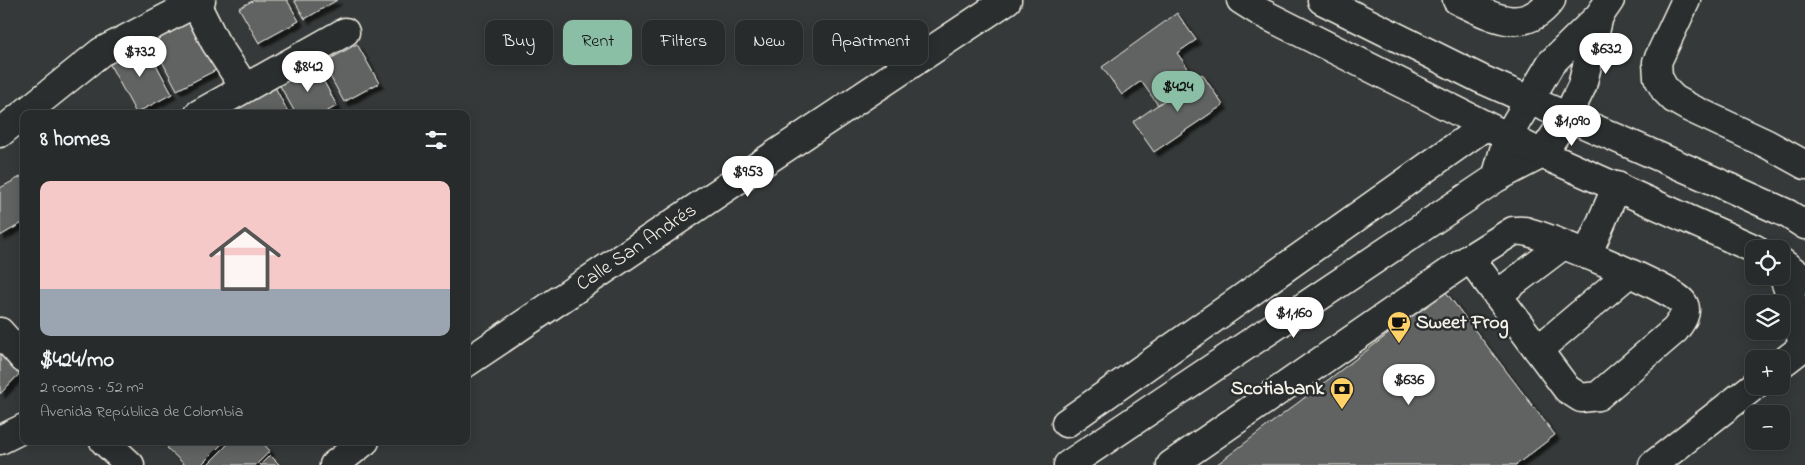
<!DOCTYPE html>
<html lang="en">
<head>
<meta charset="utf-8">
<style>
	:root { --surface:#282b2b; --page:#303333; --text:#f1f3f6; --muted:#a5a7a9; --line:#444747; --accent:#8abfa5 }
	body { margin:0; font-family:"Indie Flower",sans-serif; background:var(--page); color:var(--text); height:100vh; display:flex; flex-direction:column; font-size:19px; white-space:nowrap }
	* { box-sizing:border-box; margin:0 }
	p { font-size:16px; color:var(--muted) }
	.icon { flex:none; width:28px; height:28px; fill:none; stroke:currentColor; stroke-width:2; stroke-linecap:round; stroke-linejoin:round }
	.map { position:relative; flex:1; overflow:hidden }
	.sheet { position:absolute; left:20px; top:110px; width:450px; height:335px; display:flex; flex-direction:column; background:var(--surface); border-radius:10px; box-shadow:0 2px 12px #0003,0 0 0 1px var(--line) }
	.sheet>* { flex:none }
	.guide { position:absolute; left:485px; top:20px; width:475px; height:45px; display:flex; gap:10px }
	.controls { position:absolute; left:1745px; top:240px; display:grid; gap:10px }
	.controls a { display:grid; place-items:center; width:45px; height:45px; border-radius:10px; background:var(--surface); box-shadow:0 2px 12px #0003,0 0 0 1px var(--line); font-size:25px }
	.price { position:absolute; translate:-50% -42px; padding:0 11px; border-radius:18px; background:#fff; color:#222; font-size:16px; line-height:32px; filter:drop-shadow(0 1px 2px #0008) }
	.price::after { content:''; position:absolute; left:50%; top:30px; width:15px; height:11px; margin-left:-8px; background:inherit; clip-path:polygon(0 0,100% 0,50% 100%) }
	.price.selected { background:var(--accent); color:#111 }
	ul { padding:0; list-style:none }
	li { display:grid; align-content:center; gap:10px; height:265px; padding:0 20px }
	li span { display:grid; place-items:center; height:155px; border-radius:10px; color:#555 }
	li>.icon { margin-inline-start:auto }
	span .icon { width:90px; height:90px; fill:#fffc; stroke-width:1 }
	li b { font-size:21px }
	h2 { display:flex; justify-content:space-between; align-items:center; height:60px; padding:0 20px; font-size:21px }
	.chip { padding:0 18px; border-radius:10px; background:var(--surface); box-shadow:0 2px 12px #0003,0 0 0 1px var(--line); font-size:18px; line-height:45px }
	.chip.selected { background:var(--accent); color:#111 }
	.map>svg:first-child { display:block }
	.building { fill:#616362; stroke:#f4f1e8; filter:url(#shadow) }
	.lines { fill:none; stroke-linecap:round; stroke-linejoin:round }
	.minor-casing { stroke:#f4f1e8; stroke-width:31 }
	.major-casing { stroke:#f4f1e8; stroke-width:31 }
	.minor { stroke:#2a2d2e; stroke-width:28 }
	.major { stroke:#2a2d2e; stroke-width:28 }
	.labels { text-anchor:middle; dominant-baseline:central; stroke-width:5; stroke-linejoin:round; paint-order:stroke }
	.street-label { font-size:20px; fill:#f4f1e8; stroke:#2a2d2e }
	.poi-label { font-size:20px; font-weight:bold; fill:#f4f1e8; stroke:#2a2d2e; text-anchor:start }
</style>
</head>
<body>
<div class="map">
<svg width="1805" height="465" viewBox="0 0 1805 465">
	<defs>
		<filter id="shadow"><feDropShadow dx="4.5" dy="4.5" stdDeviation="1" flood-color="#0009"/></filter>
	</defs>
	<rect width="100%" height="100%" fill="#363939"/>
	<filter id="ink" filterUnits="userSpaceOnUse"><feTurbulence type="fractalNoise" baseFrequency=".02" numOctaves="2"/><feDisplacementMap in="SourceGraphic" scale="10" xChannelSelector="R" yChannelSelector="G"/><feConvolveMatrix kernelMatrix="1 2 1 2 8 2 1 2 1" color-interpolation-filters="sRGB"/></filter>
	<g filter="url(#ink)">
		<!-- building -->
		<path class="building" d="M254,0h33l12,21 -40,22 -20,-35z
			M294,0h43l-32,19z
			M1177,13l19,27 -19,13 18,25 -37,27 -17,-24 -19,14 -20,-28z
			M193,21l25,48 -41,21 -25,-48z
			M145,44l27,50 -36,19 -27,-50z
			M357,44l22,39 -35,19 -21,-39z
			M315,65l22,41 -15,8h-26l-17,-30z
			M1202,74l21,31 -69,47 -21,-30z
			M273,83l16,31h-48l-5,-11z
			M22,176l2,4v42l-24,14v-48z
			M1445,291l110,144 -39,30h-300z
			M0,344l24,25 -24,25z
			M174,441h51l-24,24h-16l-18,-17z
			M231,441h30l9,10 -14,14h-49z
			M270,455l10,10h-20z"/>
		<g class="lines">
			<!-- minor casing -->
			<g class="minor-casing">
				<path id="minor" d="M1457,0c34,16 66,37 94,0
					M1686,0l-29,62 1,15 7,13 9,9 16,9 77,36 38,21
					M195,2l20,40 30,46
					M199,114l146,-82
					M0,133l101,-81 100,-52
					M1496,178l12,-42 43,-73 48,-47
					M1587,255l30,-69
					M1781,270l14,38 8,39
					M1497,295l66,-50
					M0,332l24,27
					M1538,350l91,-77
					M466,363l286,-193 255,-170
					M1781,364l22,-17
					M1066,423l419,-297
					M0,440l24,-12
					M104,441l26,24
					M334,465l31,-24
					M1068,465l428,-287 46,-24 25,-37 15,-31 17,-70 11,-16
					M1171,465l299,-207 43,-27c5,0 10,-1 15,1 20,5 149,58 155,71 6,10 -3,20 -8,27l-77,66 -17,2 -14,-9 -97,-131
					M1653,465l101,-79"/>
			</g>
			<!-- major casing -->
			<g class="major-casing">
				<path id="major" d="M1241,0l19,12 282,142 213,95
					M1322,0l159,79 236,103 71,32 17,11
					M1781,262l24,18"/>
			</g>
			<!-- minor -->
			<use href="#minor" class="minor"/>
			<!-- major -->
			<use href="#major" class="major"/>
		</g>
	</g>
	<!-- icons -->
	<defs>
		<g id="cafe-pin" transform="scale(1.25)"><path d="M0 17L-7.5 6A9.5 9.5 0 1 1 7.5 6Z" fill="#ffd166" stroke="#2a2d2e"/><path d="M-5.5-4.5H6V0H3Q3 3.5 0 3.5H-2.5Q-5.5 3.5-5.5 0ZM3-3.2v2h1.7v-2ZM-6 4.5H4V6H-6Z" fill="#111"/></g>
		<g id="bank-pin" transform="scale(1.25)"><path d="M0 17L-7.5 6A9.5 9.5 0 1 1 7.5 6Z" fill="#ffd166" stroke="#2a2d2e"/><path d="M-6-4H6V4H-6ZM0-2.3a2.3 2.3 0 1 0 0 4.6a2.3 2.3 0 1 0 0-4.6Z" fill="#111"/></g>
	</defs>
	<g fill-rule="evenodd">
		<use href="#cafe-pin" x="1399" y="323"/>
		<use href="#bank-pin" x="1342" y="389"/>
	</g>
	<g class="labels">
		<!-- street labels -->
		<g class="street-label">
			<text transform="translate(637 248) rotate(-34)">Calle San Andrés</text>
		</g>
		<!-- poi labels -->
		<g class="poi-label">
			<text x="1416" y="323">Sweet Frog</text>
			<text x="1324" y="389" text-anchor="end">Scotiabank</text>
		</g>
	</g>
</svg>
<div class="controls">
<a><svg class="icon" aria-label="locate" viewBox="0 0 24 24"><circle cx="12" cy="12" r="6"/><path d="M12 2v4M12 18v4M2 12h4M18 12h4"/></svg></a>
<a><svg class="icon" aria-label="layers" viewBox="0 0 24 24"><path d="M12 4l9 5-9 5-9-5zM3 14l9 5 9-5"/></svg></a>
<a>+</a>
<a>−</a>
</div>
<b class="price" style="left:1606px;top:75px">$632</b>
<b class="price" style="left:140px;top:78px">$732</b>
<b class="price" style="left:308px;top:93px">$842</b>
<b class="price selected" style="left:1178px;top:113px">$424</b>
<b class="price" style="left:1572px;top:147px">$1,090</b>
<b class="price" style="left:748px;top:198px">$953</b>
<b class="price" style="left:1294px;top:339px">$1,160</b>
<b class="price" style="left:1409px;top:406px">$636</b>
<div class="guide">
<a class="chip">Buy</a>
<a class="chip selected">Rent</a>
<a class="chip">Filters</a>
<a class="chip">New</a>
<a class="chip">Apartment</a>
</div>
<section class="sheet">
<h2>8 homes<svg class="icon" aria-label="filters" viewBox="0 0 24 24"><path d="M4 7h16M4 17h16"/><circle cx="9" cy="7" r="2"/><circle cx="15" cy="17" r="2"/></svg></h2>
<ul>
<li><span style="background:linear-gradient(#f6c9c9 70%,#9aa5b1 0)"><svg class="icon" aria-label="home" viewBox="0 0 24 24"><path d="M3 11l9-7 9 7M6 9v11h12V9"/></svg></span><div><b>$424/mo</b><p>2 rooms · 52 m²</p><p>Avenida República de Colombia</p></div></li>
</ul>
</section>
</div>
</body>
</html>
